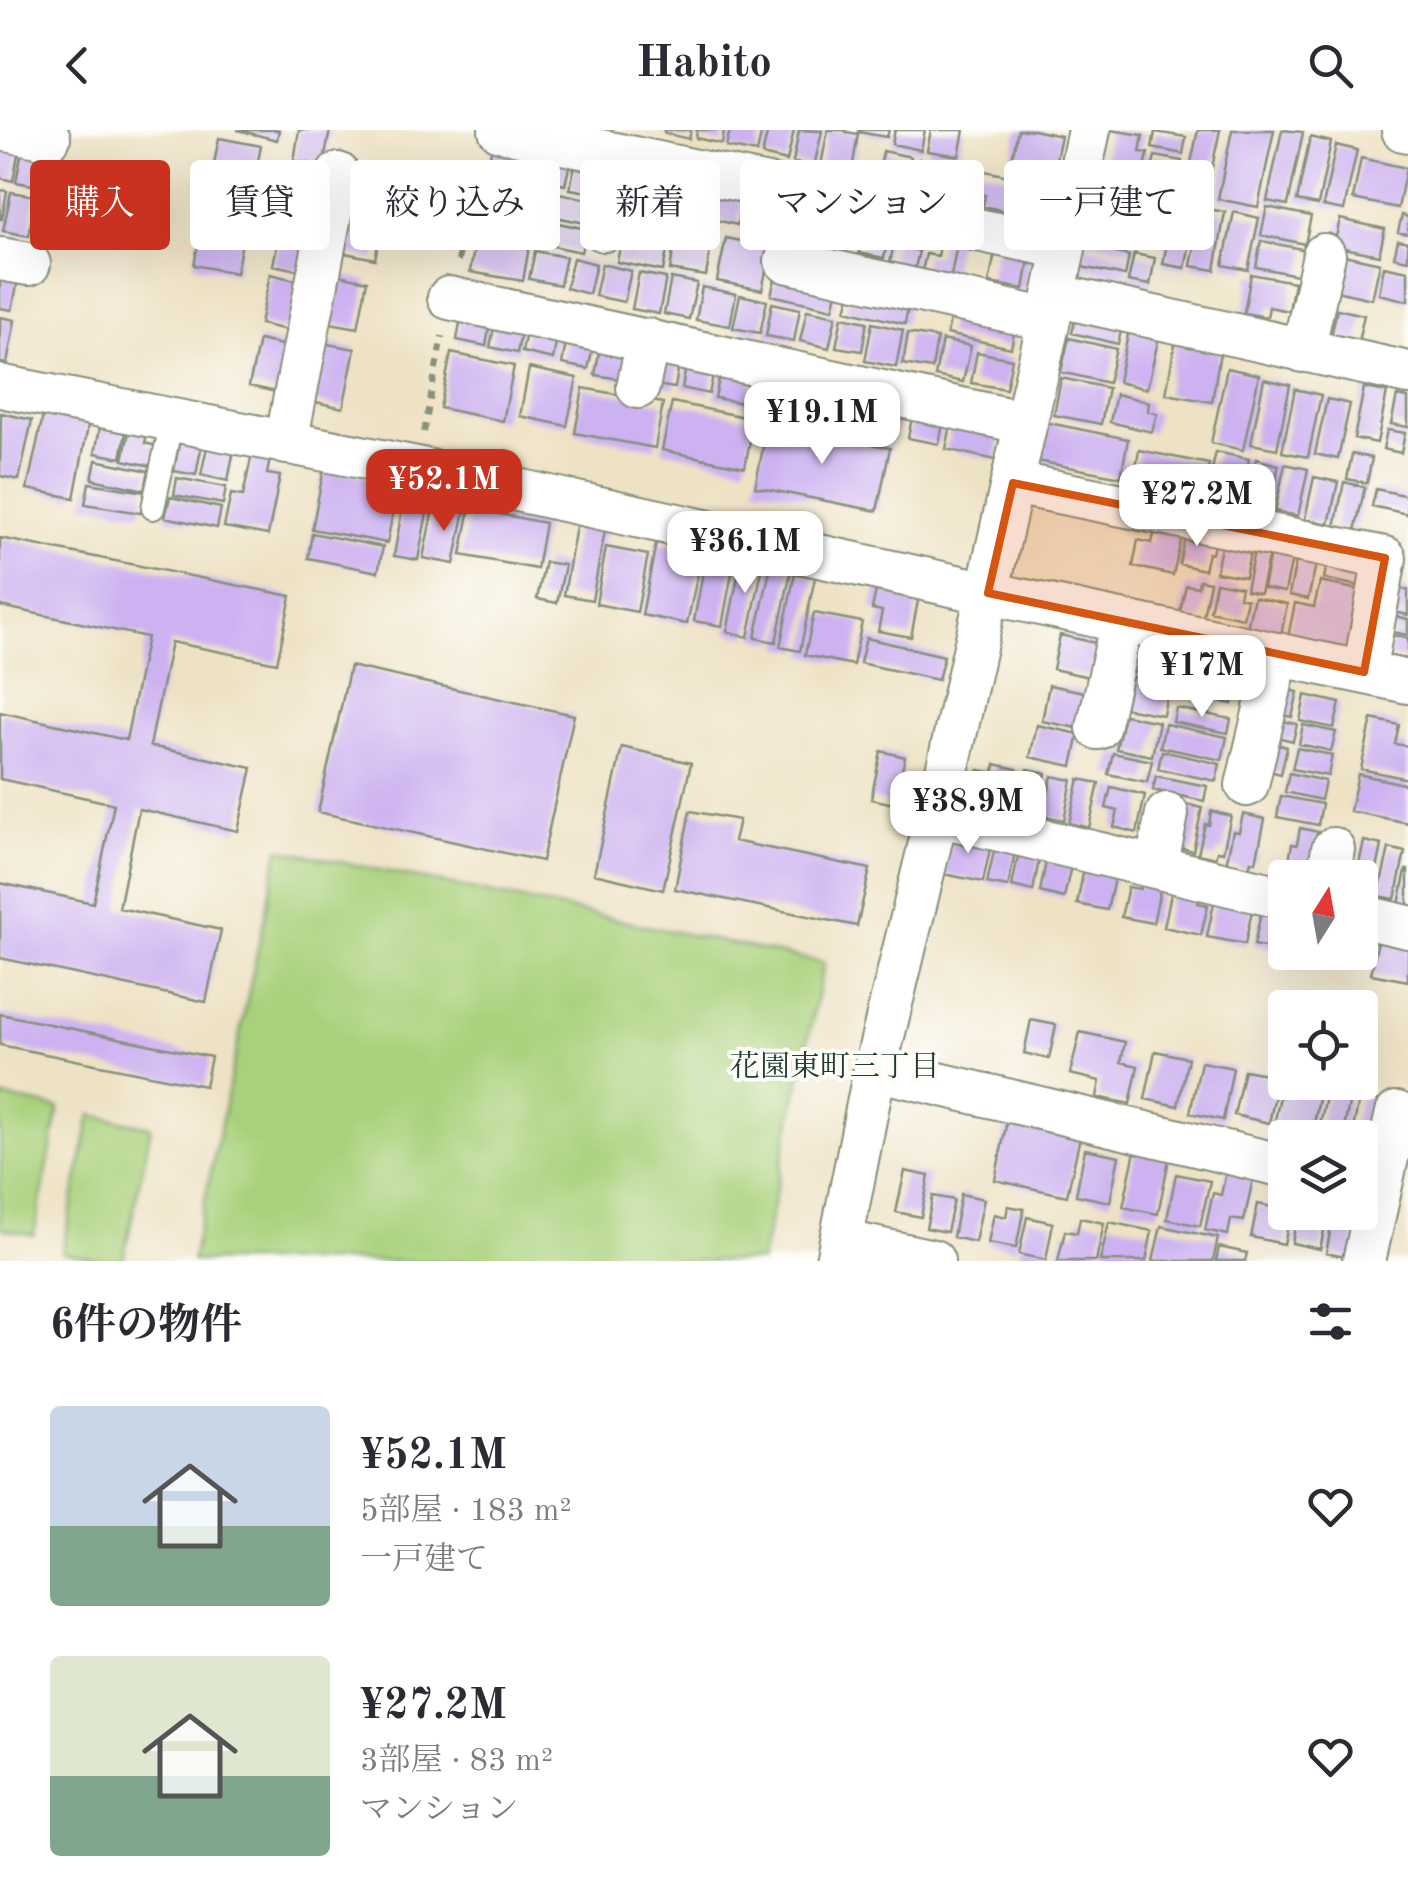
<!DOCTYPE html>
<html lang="ja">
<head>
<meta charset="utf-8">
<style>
	:root { --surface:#fff; --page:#f7f7f7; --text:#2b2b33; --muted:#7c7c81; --accent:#c8321e }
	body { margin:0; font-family:"Old Standard TT","Noto Serif JP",serif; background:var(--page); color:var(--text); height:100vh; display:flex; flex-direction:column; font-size:38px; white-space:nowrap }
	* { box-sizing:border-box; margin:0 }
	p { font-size:32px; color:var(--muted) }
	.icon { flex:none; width:55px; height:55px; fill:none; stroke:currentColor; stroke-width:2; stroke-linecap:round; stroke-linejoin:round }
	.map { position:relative; height:1131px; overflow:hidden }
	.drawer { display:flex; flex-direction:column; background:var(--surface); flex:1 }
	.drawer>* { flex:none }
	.top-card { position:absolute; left:30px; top:30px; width:1350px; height:90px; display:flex; gap:20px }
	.needle { width:65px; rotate:11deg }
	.tools { position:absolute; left:1268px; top:730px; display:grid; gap:20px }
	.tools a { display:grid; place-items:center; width:110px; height:110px; border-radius:10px; background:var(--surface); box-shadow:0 10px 40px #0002; font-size:50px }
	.price { position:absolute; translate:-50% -85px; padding:0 22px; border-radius:20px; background:#fff; color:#222; font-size:32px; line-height:65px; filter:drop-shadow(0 2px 5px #0008) }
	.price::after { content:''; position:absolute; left:50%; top:60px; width:30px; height:22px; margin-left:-15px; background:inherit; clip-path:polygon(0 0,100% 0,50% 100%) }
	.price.on { background:var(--accent); color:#fff }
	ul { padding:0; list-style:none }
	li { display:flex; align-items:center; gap:30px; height:250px; padding:0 50px }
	li span { display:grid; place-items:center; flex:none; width:280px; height:200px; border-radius:10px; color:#555 }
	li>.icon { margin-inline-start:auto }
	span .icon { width:120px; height:120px; fill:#fffc; stroke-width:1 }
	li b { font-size:42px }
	h2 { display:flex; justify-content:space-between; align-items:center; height:120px; padding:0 50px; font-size:42px }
	.pill { padding:0 35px; border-radius:10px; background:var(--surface); box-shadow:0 10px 40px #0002; font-size:35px; line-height:90px }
	.pill.on { background:var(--accent); color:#fff }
	header { display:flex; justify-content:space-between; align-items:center; height:130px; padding:0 50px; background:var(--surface); font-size:45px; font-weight:700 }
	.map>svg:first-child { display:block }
	.green { fill:#a9d17c; stroke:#648758; stroke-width:2.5 }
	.building { fill:#cdb2f1 }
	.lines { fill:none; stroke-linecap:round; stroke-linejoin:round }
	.lane-casing { stroke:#86907c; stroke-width:26 }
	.street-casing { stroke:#86907c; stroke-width:46 }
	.path { stroke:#86907c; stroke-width:6; stroke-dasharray:8 8; stroke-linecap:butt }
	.lane { stroke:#fff; stroke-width:22 }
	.street { stroke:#fff; stroke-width:42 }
	.marked { fill:#d45610; fill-opacity:0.2; stroke:#d45610; stroke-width:8; stroke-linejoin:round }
	.labels { text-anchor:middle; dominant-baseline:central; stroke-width:8; stroke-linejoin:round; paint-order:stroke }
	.neighbourhood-label { font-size:30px; fill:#1f3d34; stroke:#fdfcf7 }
</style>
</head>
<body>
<header><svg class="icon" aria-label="back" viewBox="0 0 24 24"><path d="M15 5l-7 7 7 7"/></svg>Habito<svg class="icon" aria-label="search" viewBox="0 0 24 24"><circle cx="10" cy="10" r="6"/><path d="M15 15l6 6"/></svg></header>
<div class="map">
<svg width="1408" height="1131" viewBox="0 0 1408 1131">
	<rect width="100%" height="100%" fill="#fdfcf7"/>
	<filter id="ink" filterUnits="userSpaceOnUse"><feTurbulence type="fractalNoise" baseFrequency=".01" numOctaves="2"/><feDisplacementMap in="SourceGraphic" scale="20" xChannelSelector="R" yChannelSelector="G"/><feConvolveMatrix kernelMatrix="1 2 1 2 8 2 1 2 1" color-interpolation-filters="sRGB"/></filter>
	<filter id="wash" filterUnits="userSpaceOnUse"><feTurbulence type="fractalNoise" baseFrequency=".0048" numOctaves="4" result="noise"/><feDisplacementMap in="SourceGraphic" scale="40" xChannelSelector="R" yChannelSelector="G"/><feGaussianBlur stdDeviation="2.25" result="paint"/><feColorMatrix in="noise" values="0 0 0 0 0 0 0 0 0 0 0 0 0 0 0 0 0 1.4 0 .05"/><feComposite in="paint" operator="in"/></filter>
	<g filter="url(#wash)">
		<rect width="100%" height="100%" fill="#eee2c4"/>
		<!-- green -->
		<path class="green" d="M279,719l545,114 -63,298h-569z
			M2,967l57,11 -25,127 -34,-7v-121z
			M91,985l60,12 -28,134h-18l-43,-9z"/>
		<g id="blocks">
			<!-- building -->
			<path class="building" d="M237,0h42l-2,10z
				M299,0h31l-7,36 -29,-5z
				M664,0h27l-2,9 -25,-6z
				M697,0h27l-2,14 -26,-6z
				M730,0h32l-5,23 -31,-6z
				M768,0h26l-7,31 -25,-6z
				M799,0l23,1 -8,36 -21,-5z
				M828,0h18v2l12,2 -7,42 -31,-6z
				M859,0h30l-2,7 -29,-5z
				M895,0h30l-4,20 -29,-6z
				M931,0h33l-5,26 -32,-5z
				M1018,0h15l28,6 -9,41 -42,-9z
				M1110,0l33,5 -3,17 8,1 -6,31 -41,-8z
				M1198,0h22l-15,70 -21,-4z
				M1232,0h42l-16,77 -40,-8z
				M1282,0l21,2 -15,73 -21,-4z
				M1155,2l31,5 -3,17 -31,-6z
				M0,5l21,3 -8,43 -13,-3z
				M494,6l20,4 -6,35 -21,-4z
				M1310,7l21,5 -13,63 -21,-4z
				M219,8l42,8 -25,127 -42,-8z
				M24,9l22,4 -8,43 -22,-4z
				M519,12l23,4 -6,31 -23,-4z
				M1336,15l21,5 -13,60 -21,-4z
				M546,18l26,6 -7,31 -25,-5z
				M883,21l28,6 -5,31 -29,-6z
				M577,24l29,6 -7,34 -29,-5z
				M1155,26l27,5 -5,25 -28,-5z
				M1361,28l45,10 -8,40 -45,-9z
				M919,29l25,5 -6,33 -25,-4z
				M280,33l13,2 -9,47 -12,-2z
				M958,35l90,20 -8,34 -57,-13 2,-11 -32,-7z
				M628,36l30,6 -7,33 -30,-6z
				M663,44l22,6 -8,30 -22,-5z
				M494,48l42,9 -5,25 -42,-10z
				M688,51l27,5 -5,32 -27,-5z
				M1100,51l37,8 -5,22 11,3 -8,37 -48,-10z
				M719,57l25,5 -7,33 -25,-6z
				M1146,59l24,4 -3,21 -25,-4z
				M0,60l7,1 -5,28h-2z
				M546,60l44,10 -5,23 -44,-9z
				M11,62l24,4 -6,40 -26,-5z
				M747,63l27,6 -7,33 -27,-5z
				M351,65l35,8 -11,56 -35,-7z
				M778,70l26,5 -6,33 -25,-5z
				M1175,70l23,5 -13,63 -22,-4z
				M810,76l27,5 -7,36 -27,-6z
				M625,77l47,9 -5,24 -47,-10z
				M1267,77l44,9 -6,28 -44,-9z
				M488,78l41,8 -5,25 -41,-9z
				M1202,78l23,4 -10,58 -24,-4z
				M1234,82l25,6 -11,52 -25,-5z
				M1402,85l6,2v17l-10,-2z
				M283,86l28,6 -9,49 -29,-6z
				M866,87l25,5 -7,36 -25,-5z
				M539,89l48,10 -6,23 -47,-10z
				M1340,89l45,10 -6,26 -45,-9z
				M898,94l17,3 -4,22 8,2 -4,17 -25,-5z
				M677,97l36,7 -7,42 -36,-6z
				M942,106l16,3 -7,37 -29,-5 4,-17 12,2z
				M622,107l46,9 -5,25 -46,-9z
				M476,108l53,9 -6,34 -53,-9z
				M726,108l45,9 -9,43 -45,-9z
				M1398,110l10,2v18l-14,-3z
				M1261,111l46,9 -5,26 -46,-9z
				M1086,116l43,10 -4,20 -43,-9z
				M996,118l34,6 -6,35 -35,-6z
				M535,121l31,6 -6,28 -31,-6z
				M1335,123l45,10 -8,36 -45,-10z
				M1134,124l21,4 -5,27 -22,-4z
				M573,128l23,6 -7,30 -23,-6z
				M602,134l29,7 -7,31 -29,-6z
				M1384,136l24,5v30l-29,-7z
				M0,137l20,4 -8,39 -12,-2z
				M777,141l62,14 -6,24 -62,-14z
				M639,143l27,5 -7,36 -27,-5z
				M270,144l29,7 -12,49 -27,-6z
				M1251,144l43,8 -5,29 -20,-4 -2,10 -23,-4z
				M339,145l28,6 -9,47 -28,-5z
				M671,148l26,5 -8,36 -25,-5z
				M702,157l34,7 -6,32 -34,-6z
				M852,159l57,13 -4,22 -59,-14z
				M740,165l27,6 -7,32 -27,-5z
				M772,173l28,6 -6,32 -28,-5z
				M1078,178l46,11 -6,25 -46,-11z
				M1337,179l27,6 -6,27 -27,-5z
				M807,180l29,6 -7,32 -29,-7z
				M952,180l64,14 -5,24 -64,-14z
				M462,181l29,6 -5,29 -29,-6z
				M0,187l15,3 -8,44 -7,-2z
				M842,187l25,5 -5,29 -26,-4z
				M496,188l27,5 -6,30 -27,-6z
				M528,192l31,6 -6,31 -31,-7z
				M872,193l31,7 -7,37 -31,-6z
				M1130,195l30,7 -13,57 -29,-7z
				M908,203l29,5 -5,31 -29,-5z
				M567,208l27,5 -6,26 -26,-5z
				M1069,208l47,11 -8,34 -47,-11z
				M259,210l32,7 -10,46 -32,-7z
				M942,210l29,6 -8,36 -28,-6z
				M601,212l31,6 -6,32 -31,-5z
				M322,213l33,6 -12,59 -32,-7z
				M1175,214l45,8 -8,50 -46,-8z
				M655,222l25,5 -5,31 -26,-4z
				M977,222l35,7 -6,30 -35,-6z
				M451,223l63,13 -11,55 -63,-13z
				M688,226l28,6 -7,32 -27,-6z
				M529,238l48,10 -10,48 -47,-10z
				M1227,238l32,7 -16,75 -32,-7z
				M721,239l33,6 -6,29 -33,-6z
				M1061,248l47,10 -7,36 -47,-9z
				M1264,249l26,6 -13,64 -26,-5z
				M759,252l28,6 -6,26 -28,-6z
				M583,258l80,15 -8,45 -80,-15z
				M1364,258l23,4 -10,51 -23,-5z
				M1295,259l26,6 -13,62 -26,-5z
				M1116,264l33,8 -1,9 9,3 -5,18 -42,-10z
				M1397,266l11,2v29l-17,-3z
				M879,268l25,4 -6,28 -24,-4z
				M1327,269l23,5 -12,55 -23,-5z
				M672,272l82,17 -9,48 -83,-17z
				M69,277l22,4 -17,87 -47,-9 16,-73 23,5z
				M914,278l31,6 -6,30 -31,-6z
				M103,282l26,5 -8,41 -26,-5z
				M1,283l31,7 -13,60 -19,-4z
				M953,286l49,10 -6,34 -50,-11z
				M132,288l18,3 -5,22 11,3 -4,20 -29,-6z
				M1044,292l84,17 -7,38 -84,-16z
				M768,293l122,25 -13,63 -122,-24z
				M1387,300l18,3 -4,20 -18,-4z
				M204,303l-8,42 -22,-4 6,-32z
				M210,303l26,6 -8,42 -27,-6z
				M254,314l18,4 -5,26 13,2 -12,59 -44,-8 7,-33 12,2z
				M1139,320l70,14 -5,23 -69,-14z
				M1216,322l33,7 -10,49 -34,-8z
				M1352,324l20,4 -5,25 -20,-4z
				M1256,329l23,6 -10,46 -23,-5z
				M96,330l53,11 -4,19 -53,-11z
				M1285,334l23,5 -10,47 -23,-5z
				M324,338l75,14 -12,61 -75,-14z
				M1314,347l24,5 -9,42 -24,-5z
				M177,348l49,9 -3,17 -49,-9z
				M1344,352l21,5 -10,44 -20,-4z
				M89,353l56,9 -4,21 -56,-9z
				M1376,359l32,7 -1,18 -35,-8z
				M170,367l51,11 -4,20 -52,-11z
				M404,368l25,4 -11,58 -24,-4z
				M434,374l31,6 -11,54 -31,-6z
				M470,378l75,15 -8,46 -76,-14z
				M578,385l29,5 -15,80 -28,-5z
				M1156,395l27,6 -10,44 -40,-9 5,-26 14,3z
				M1187,398l29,7 -4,19 -4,-1 -4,17 -25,-6z
				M312,403l71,14 -5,25 -70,-14z
				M1223,407l29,6 -7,34 -29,-5z
				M0,408l291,58 -14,67 -106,-21 -21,104 102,22 -14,63 -99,-22 -20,99 102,22 -15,72 -206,-44v-75l93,20 21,-99 -114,-25v-67l126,28 21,-103 -147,-31z
				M656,413l27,5 -3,11 20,4 -13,61 -45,-9z
				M708,416l28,5 -14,75 -28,-5z
				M1255,416l15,4 -10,43 -14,-3z
				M606,417l42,8 -11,57 -41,-8z
				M1271,419l22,5 -8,38 -22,-4z
				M742,426l22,5 -16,76 -21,-5z
				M1297,426l20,4 -9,39 -19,-4z
				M1328,428l41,7 -5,22 -40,-8z
				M545,432l20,3 -8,38 -20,-4z
				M771,436l20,5 -15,71 -21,-4z
				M795,443l20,4 -15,74 -20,-4z
				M1199,450l11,2 -8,39 -23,-5 7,-31 12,2z
				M878,451l42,9 -9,47 -33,-6 4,-20 -10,-2z
				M1216,452l25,5 -2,10 8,2 -4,19 -33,-7z
				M1320,452l40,8 -12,60 -60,-13 7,-34 19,4z
				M1399,458l9,2v25l-14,-3z
				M1254,467l33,7 -6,31 -34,-7z
				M814,483l48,9 -9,43 -48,-10z
				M1395,486l13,3v16l-16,-3z
				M1060,505l36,8 -7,34 -36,-8z
				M1392,505l16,3v21l-20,-3z
				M866,508l78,18 -6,24 -78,-17z
				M1136,512l41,8 -6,30 -41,-8z
				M1187,520l62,11 -4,19 -62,-11z
				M350,536l224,49 -32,146 -224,-49z
				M1132,547l37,7 -6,31 -38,-7z
				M1179,550l56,11 -3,13 -55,-12z
				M1049,555l35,7 -7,36 -35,-7z
				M1284,559l14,3 -6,25 -13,-3z
				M1305,565l35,8 -6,25 -34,-7z
				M1176,578l55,11 -3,14 -55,-11z
				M1124,585l35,7 -7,34 -36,-7z
				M1372,589l27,6 -4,19 13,2v33l-47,-10z
				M1277,590l20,4 -4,17 -20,-5z
				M1165,594l62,13 -5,23 -62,-13z
				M1037,595l42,9 -7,32 -42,-9z
				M1303,595l33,7 -5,19 -32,-7z
				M1275,614l12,3 -6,27 -12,-3z
				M622,617l69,16 -28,127 -69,-16z
				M1297,618l35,7 -4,21 -36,-7z
				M881,621l24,6 -11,47 -23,-5z
				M1162,621l58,13 -4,17 -58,-12z
				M1113,623l39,8 -5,21 -39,-8z
				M995,634l22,5 -9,44 -22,-5 1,-5 -14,-2 6,-31 15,3z
				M1028,639l18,4 -9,41 -18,-4z
				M1289,643l36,8 -4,19 -36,-8z
				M1358,644l50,11v38l-58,-12z
				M1052,646l20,4 -8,40 -21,-4z
				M1156,646l51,10 -3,15 -51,-11z
				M1079,649l20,4 -10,45 -20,-5z
				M1111,657l34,8 -8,38 -23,-6 4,-16 -12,-3z
				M1281,666l41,8 -4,21 -41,-8z
				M1177,672l25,6 -9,43 -20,-5z
				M690,681l49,9 -5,21 136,28 -13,57 -182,-37z
				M1211,681l20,5 -8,36 -6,-1 -2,7 -17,-4 7,-30 4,1z
				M1243,684l22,5 -9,43 -5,-1 -3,9 -22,-5 7,-34 6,1z
				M1300,698l18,4 -10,46 -22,-1 6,-33 5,1z
				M952,703l41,2 -10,47 -39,-8z
				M1364,711l18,4 -10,49 -12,-3v-13h-4z
				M996,712l20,5 -8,40 -21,-4z
				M1020,716l21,4 -8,41 -21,-5z
				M1389,718l16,4 -10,47 -17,-3z
				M1048,721l25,5 -9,42 -24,-6z
				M1084,738l31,7 -8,35 -30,-6z
				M1406,740h2v36l-9,-2z
				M1144,742l19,4 -10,47 -32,-6 7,-30 12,2z
				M1173,754l28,6 -3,13 10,2 -7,30 -37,-8z
				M1216,763l36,18 -7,33 -38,-7z
				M1263,774l22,4v43l-31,-6z
				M1379,806l29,1v44l-37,-7z
				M1301,822h49l-2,12z
				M0,884l211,43 -6,29 -205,-41z
				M1031,890l25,5 -7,34 -25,-6z
				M1080,902l45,10 -4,20 17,4 -8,38 -33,-7 3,-16 -30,-7z
				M1155,921l33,7 -10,48 -33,-7z
				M1201,932l32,6 -10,52 -33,-7z
				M1244,940l23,4 -2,10 12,3 -8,36 -35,-8z
				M1283,952l39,3 -10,48 -38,-8z
				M1327,963l23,6 -8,39h-25z
				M1360,966l26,6 -10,51 -16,-3v-12h-9z
				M1007,991l73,16 -13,59 -72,-16z
				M1085,1019l34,7 -9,46 -34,-7z
				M1135,1021l34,8 -11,55 -35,-7z
				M1227,1038l27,6 -10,47 -13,-2 -3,16 -23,-5 8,-37 8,2z
				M905,1041l24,5 -8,41 -25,-5z
				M1176,1044l34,7 -10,45 -33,-7z
				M961,1064l23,5 -9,43 -22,-5z
				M933,1066l21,4 -7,32 -21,-4z
				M1275,1067l10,2v13h6l-7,32 -33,-7 7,-33 14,3z
				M1008,1076l16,3 -8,39 -28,-5 6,-29 12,3z
				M1298,1082h30l-8,37 -28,-6z
				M1334,1082h22l-2,47 -28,-6z
				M1027,1087l26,6 -7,37 -27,-6z
				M1080,1088l24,5 -8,38h-38l7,-30 12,2z
				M1109,1092l43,9 -6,30h-46z
				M1161,1096l57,12 -5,23h-60z
				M1219,1117l28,6 -2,8h-29z"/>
		</g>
	</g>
	<g filter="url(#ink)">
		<use href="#blocks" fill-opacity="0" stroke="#86907c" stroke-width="2.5"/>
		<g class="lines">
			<!-- lane casing -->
			<g class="lane-casing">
				<path id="lane" d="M153,378l19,-88"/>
			</g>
			<!-- street casing -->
			<g class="street-casing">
				<path id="street" d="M6,0l43,8
					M500,0l564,118
					M1403,0l5,1
					M291,73l40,9
					M604,100l14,-74
					M0,129l29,5
					M786,131l263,59
					M1054,165l354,78
					M449,168l577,125
					M1303,221l21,-96
					M0,256l417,82 571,125 420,89
					M638,257l10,-47
					M286,313l52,-269
					M1013,353l372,75 -21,114
					M1098,598l24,-106
					M1247,655l31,-131
					M937,685l348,83
					M1156,737l11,-53
					M1328,748l5,-29
					M1360,786l48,11
					M875,939l410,97
					M841,1111l92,20
					M837,1131l38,-192 62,-254 112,-495 40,-190
					M1364,1131l33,-148"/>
			</g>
			<!-- path -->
			<path class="path" d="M458,131l22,-101
				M424,302l18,-96"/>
			<!-- lane -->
			<use href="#lane" class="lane"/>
			<!-- street -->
			<use href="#street" class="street"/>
		</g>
	</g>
	<!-- marked area -->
	<path class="marked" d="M1013,353l372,75 -21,114 -376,-79z"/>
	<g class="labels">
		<!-- neighbourhood labels -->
		<g class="neighbourhood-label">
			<text x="835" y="938">花園東町三丁目</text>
		</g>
	</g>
</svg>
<div class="tools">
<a><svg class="needle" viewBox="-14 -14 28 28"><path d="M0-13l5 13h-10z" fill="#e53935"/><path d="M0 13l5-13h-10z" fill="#7c7c81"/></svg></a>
<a><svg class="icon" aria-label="locate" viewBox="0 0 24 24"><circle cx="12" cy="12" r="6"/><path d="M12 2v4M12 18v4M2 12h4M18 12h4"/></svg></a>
<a><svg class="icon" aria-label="layers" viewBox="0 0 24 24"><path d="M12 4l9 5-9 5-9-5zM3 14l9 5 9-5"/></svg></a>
</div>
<b class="price" style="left:822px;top:337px">¥19.1M</b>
<b class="price on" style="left:444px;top:404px">¥52.1M</b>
<b class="price" style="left:1197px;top:419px">¥27.2M</b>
<b class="price" style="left:745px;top:466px">¥36.1M</b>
<b class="price" style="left:1202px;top:590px">¥17M</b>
<b class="price" style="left:968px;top:726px">¥38.9M</b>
<div class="top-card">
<a class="pill on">購入</a>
<a class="pill">賃貸</a>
<a class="pill">絞り込み</a>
<a class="pill">新着</a>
<a class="pill">マンション</a>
<a class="pill">一戸建て</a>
</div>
</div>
<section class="drawer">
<h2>6件の物件<svg class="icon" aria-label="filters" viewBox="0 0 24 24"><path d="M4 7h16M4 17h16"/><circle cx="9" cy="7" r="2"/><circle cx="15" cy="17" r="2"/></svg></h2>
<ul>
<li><span style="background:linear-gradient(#c9d6e8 60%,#7fa58c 0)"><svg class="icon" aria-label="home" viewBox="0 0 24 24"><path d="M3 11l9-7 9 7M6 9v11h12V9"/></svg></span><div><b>¥52.1M</b><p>5部屋 · 183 m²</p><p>一戸建て</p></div><svg class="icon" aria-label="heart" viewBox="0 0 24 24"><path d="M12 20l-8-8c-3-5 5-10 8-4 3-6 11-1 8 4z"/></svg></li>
<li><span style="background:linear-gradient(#dfe7d0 60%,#7fa58c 0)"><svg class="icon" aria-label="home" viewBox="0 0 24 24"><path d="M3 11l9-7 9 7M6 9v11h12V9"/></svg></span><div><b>¥27.2M</b><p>3部屋 · 83 m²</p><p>マンション</p></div><svg class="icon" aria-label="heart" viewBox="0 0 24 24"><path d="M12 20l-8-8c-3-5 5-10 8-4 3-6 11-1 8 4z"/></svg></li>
</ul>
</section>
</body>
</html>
